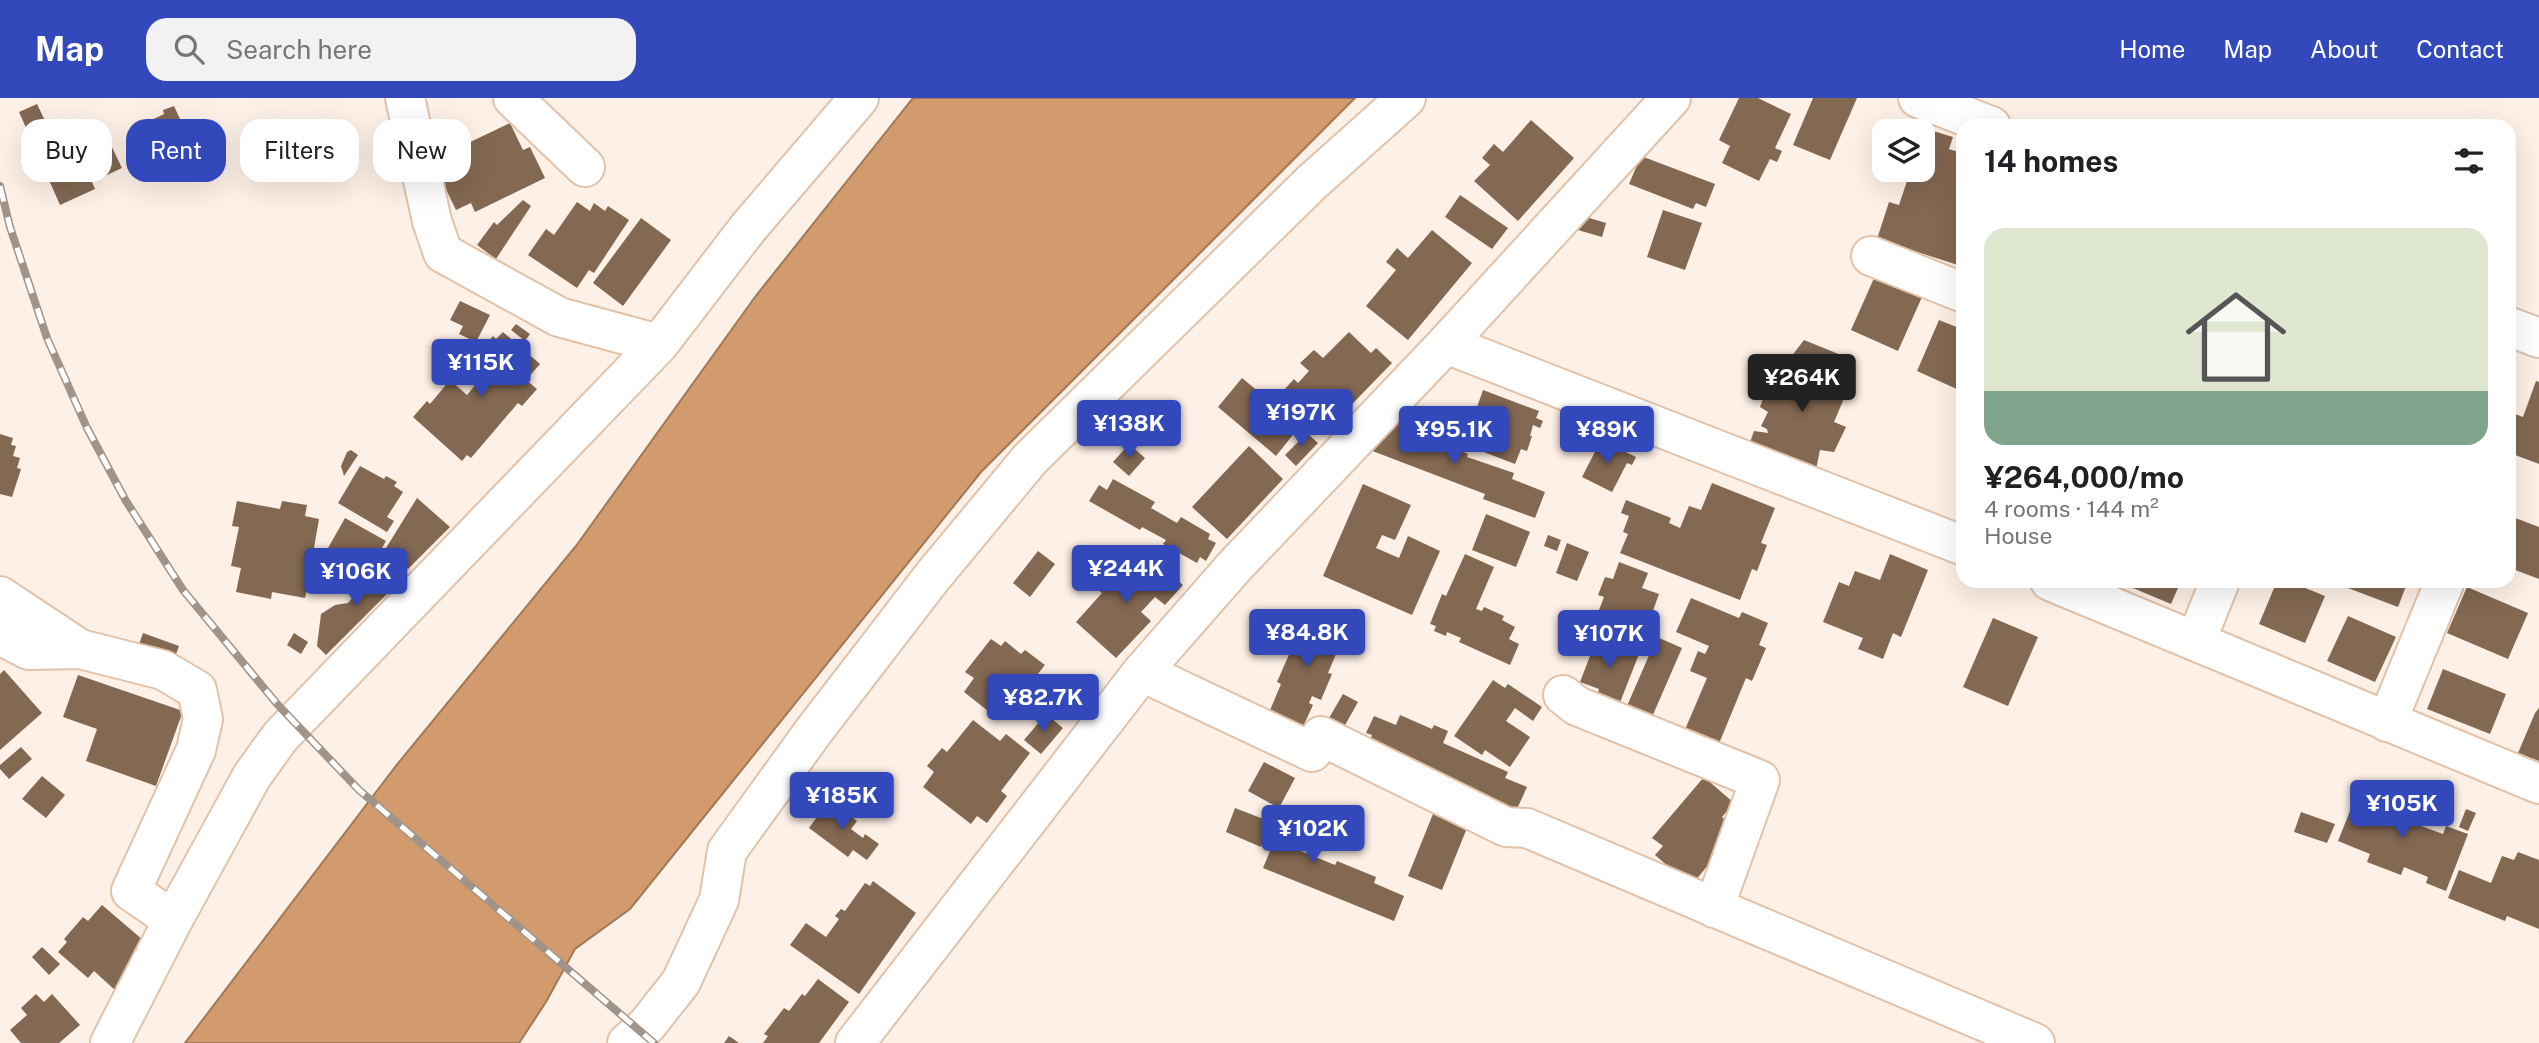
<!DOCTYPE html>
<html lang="en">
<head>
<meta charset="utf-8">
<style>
	:root { --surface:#fff; --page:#f2f2f2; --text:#202124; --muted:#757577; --line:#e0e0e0; --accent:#3349bb }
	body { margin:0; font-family:"Public Sans",sans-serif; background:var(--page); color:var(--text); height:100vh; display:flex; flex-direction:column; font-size:26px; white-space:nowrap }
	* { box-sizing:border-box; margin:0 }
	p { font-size:23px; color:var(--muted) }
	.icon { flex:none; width:38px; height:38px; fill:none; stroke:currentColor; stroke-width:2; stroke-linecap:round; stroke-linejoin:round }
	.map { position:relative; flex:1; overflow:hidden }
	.sheet { position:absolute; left:1956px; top:21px; width:560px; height:469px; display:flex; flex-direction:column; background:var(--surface); border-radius:21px; box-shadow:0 7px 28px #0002 }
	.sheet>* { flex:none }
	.guide { position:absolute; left:21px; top:21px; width:665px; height:63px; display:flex; gap:14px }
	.fabs { position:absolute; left:1872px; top:21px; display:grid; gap:14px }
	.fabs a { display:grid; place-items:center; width:63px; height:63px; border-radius:14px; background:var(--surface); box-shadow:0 7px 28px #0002; font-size:35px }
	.price { position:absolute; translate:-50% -60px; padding:0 16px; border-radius:7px; background:var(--accent); color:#fff; font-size:23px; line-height:46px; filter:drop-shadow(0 2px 4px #0008) }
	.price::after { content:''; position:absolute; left:50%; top:42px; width:21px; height:16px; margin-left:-10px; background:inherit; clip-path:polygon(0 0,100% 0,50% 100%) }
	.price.active { background:#222; color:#fff }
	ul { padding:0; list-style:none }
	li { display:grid; align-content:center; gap:14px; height:371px; padding:0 28px }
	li+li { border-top:2px solid var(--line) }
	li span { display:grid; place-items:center; height:217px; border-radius:21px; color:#555 }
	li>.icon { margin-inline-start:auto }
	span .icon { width:126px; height:126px; fill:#fffc; stroke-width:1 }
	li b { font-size:30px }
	h2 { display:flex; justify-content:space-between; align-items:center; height:84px; padding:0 28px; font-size:30px }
	.chip { padding:0 24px; border-radius:21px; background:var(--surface); box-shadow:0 7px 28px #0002; font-size:24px; line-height:63px }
	.chip.active { background:var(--accent); color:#fff }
	header { display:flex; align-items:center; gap:42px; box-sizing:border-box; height:98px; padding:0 35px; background:var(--accent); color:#fff }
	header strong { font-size:33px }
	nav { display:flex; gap:38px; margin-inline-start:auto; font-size:24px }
	.search { width:490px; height:63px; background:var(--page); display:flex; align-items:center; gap:18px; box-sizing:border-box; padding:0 24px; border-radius:21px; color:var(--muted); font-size:26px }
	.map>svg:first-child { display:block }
	.water { fill:#d29b6e; stroke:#a27856; stroke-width:2 }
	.building { fill:#836852 }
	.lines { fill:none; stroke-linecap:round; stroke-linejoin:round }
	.minor-casing { stroke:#e1c2aa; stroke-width:42 }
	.minor { stroke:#fff; stroke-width:38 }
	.rail-casing { stroke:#a0948a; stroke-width:8 }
	.rail { stroke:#fff; stroke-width:5; stroke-dasharray:16; stroke-linecap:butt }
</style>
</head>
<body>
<header>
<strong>Map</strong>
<div class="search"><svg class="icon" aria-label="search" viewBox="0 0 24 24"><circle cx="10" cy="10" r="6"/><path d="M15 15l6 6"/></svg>Search here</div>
<nav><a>Home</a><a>Map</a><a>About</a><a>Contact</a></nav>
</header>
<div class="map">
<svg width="2539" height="945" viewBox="0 0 2539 945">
	<rect width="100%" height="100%" fill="#fdf0e6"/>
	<!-- water -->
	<path class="water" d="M913,0h442l-374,374 -351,437 -55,40 -29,53 -27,41h-334l210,-276 181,-221 179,-249z"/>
	<!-- building -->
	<path class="building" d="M1739,0h19l33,16 -16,34 7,3 -5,11 -7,-3 -11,22 -37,-18 8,-17 -11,-6z
		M1813,0h44l-27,62 -37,-15z
		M37,6l12,25 16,-7 14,31 29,-14 14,29 -30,14 3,7 -35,16 -41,-93z
		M174,8l12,26 -37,17 -10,-23 25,-12 -1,-4z
		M1531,22l43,38 -56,63 -44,-40 16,-16 -8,-7 12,-14 9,8z
		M510,25l13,27 7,-3 15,31 -70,34 -4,-9 -15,7 -20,-41 30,-15 -4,-8z
		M1930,32l23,7 -4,12 15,5v113l-87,-28 12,-37 10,3 11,-33 6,2 1,-4h6v-19z
		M1641,58l74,28 -9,23 -10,-4 -3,6 -64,-25z
		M1460,97l48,33 -16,21 -47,-32z
		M523,102l8,6 -35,53 -19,-14 17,-23 3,3z
		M577,104l13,9 4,-8 11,8 3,-5 21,14 -35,53 -5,-3 -12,18 -49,-33 18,-26 8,6z
		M1663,112l39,13 -17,47 -38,-13z
		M1583,118l23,7 -4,14 -24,-7z
		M641,120l30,22 -48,66 -30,-23z
		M1432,132l40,33 -64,77 -42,-34 30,-36 -10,-8 11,-14 11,10z
		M1875,178l47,21 -24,54 -47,-21z
		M460,203l30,14 -14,27 -17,-8 4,-8 -13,-6z
		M1939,222l25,10v55l-3,6 -44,-20z
		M516,226l14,10 -5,7 -14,-11z
		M503,234l37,32 -14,16 11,9 -15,17 -4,-3 -47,55 -4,-3 -5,6 -49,-44 14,-16 3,3 20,-24 17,15 20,-24 -8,-7 4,-5 -5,-5 15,-18 3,3z
		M1349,234l22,21 5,-5 16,15 -68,70 -14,-14 -3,3 -25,-25 3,-4 -2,-2 11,-12 4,4 11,-12 -9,-8 14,-13 9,8z
		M1804,242l37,15 -7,16 17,11 -17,40 12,5 -12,25 -14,-2 -7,34 -68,-28 9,-25 14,2 -1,-4 -6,-3 7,-14 -8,-5 8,-22 10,3 13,-31z
		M1242,280l58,48 -24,30 -58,-49z
		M2536,283l3,1v82l-29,-11v-41l13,5z
		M1483,292l56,21 -3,7 7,3 -3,7 -7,-3 -3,11h2l-5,15 -6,-2 -6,15 -55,-21 7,-18 -6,-2 6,-16 9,3z
		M1392,321l60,22 -2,5 18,8 -1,3 47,16 -2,6 33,13 -10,26 -52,-19 2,-5 -123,-47z
		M1307,335l11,10 -22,23 -11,-11z
		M0,336l13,4 -2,7 5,1 -3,10 7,2 -3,10 4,1 -9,28 -12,-3z
		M1601,342l35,17 -4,8 -5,-2 -15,29 -30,-15z
		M1129,346l16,14 -16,18 -16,-14z
		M1249,348l34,33 -56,60 -35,-32z
		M351,352l7,5 -14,21 -3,-10 6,-14z
		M360,368l24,13 2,-3 11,6 -3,4 9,6 -16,25 7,4 -7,11 -49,-29z
		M1113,381l42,23 -4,6 26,15 4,-6 29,17 -2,5 8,4 -10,18 -6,-4 -3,6 -34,-19 3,-4 -24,-13 -2,3 -51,-29 10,-16 8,5z
		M1712,385l63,25 -14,35 6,2 -10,26 -5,-2 -12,31 -120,-47 8,-19 -5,-2 6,-16 -8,-3 5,-13 45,18 -2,5 11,5 9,-22 12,4z
		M1363,386l48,21 -16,35 -13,-5 -6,13 23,10 9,-22 32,15 -28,64 -89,-39z
		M417,400l33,29 -42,42 -22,-21z
		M237,403l43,8 2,-8 25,4 -2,11 14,3 -5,29 8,1 -8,42 -7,-1 -2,8 -33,-6 -1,7 -35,-7 5,-24 -10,-2 8,-39 -7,-1z
		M1486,416l44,18 -14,35 -44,-17z
		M2510,418l29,11v52l-29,-11z
		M345,420l41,23 -24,42 -6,-3 -4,8 -6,-3 2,-4 -6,-3 6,-11 -10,-5 4,-6 -14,-8z
		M1548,437l13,5 -4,11 -13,-5z
		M1567,445l22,9 -12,29 -21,-8z
		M1038,453l17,13 -25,33 -17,-14z
		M1465,456l29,13 -18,42 6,2 2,-4 20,9 -2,4 13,7 -6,12 10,5 -9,21 -51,-23 2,-4 -14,-6 -1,4 -12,-5 2,-5 -6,-2 12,-30 4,2z
		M1890,456l38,16 -27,67 -8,-4 -10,26 -25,-10 5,-11 -40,-16 16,-40 10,4 6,-15 25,9z
		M1143,460l12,12 5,-5 23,20 -18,20 -10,-8 -14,15 10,9 -35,37 -40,-36 26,-29 -7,-6 20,-22 12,11z
		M387,461l18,17 -79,79 -9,-9 4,-32 14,-9 13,-2 11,-13h6l14,-9 -2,-9z
		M1619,464l29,11 -6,15 17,6 -20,55 -48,-18 13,-34 -6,-2 7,-18 8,2z
		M2116,483h65l-10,23z
		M2277,483h11l37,15 -20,47 -46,-19z
		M2342,483h66l-10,26 -58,-22z
		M2467,489l61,26 -20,46 -61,-26z
		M1691,500l48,20 3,-6 26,11 -9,22 7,3 -14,33 -6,-3 -28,68 -34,-14 23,-54 -17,-7 8,-20 7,3 4,-8 -33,-14z
		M1308,513l39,17 -19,45 4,1 -11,26 -9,-4 -3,7 4,2 -11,24 -34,-14 13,-31 -4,-2z
		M2348,518l48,21 -21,45 -48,-21z
		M1993,520l45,19 -30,69 -45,-19z
		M143,535l36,13 -6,16 -36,-12z
		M294,535l14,9 -7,12 -14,-9z
		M1657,539l25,11 -30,69 -25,-11z
		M1597,540l42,16 -20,51 -22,-8 2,-8 -19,-7z
		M991,541l10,7 4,-5 16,13 4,-4 20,15 -20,25 -8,-6 -24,31 -29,-23 10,-14 -9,-6z
		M2443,571l63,25 -16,40 -63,-25z
		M4,572l38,43 -42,37v-76z
		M78,577l105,36 -27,75 -70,-25 11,-32 -34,-12z
		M1493,582l12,8 3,-4 34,23 -9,14 -18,-13 -9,13 24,16 -20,30 -25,-17 -3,5 -28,-19z
		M1343,596l15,8 -14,25 -15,-9z
		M2539,610v53l-21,-8 17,-40z
		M1046,616l17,14 -22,26 -17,-14z
		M1400,617l32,14 2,-4 14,6 -5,12 65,29 -3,6 22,9 -10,22 -62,-23 -86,-43 3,-8 -6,-2 8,-17 22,9z
		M973,622l27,21 6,-7 24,19 -29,38 6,5 -20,27 -10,-7 -6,8 -48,-37 11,-15 -7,-6 15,-18 5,4z
		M21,649l11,12 -23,20 -9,-10v-4z
		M1264,664l31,16 -16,30 -31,-17z
		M42,678l23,19 -19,23 -24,-19z
		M1704,679l30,26 -12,14 10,8 -16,20 5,4 -30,37 -36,-31 8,-9 -11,-8z
		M2358,693l18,8 1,-4 49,19 -5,12 22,8 3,-8 22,8 -22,57 -20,-8 2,-6 -24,-10 -3,8 -34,-13 3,-8 -32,-13z
		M829,702l28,21 -6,8 12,9 2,-4 14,10 -12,16 -14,-10 -5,7 -39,-29z
		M1235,710l31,12 3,-7 36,14 -9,22 39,16 2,-4 39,16 -2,6 30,13 -10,25 -131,-53 12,-29 -9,-4 -5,12 -35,-15z
		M1435,711l34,14 -27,67 -34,-14z
		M2466,711l10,4 -8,18 -9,-4z
		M2301,714l34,12 -8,19 -33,-11z
		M2518,754l21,8v69l-32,-13 -2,5 -57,-23 11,-28 32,13 11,-27 12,4z
		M873,783l43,32 -57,81 -69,-49 16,-22 20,14 13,-18 -4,-3 6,-7 4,2 20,-28 5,3z
		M102,807l41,35 -7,7 -20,44 -22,-20 -6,7 -30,-26 9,-10 -3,-3 19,-22 5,4z
		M42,849l18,17 -11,11 -17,-18z
		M818,881l31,23 -30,41h-56l5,-7 -4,-2 20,-26 5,3 13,-17 3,2z
		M36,896l8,8 8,-8 28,31 -21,18h-38l-11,-13 17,-15 -6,-7z
		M729,938l10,7h-15z"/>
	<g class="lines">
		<!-- minor casing -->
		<g class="minor-casing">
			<path id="minor" d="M405,0l27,123 11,32 116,64 100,27
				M513,0l72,69
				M1918,0l73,28
				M1871,158l93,37
				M2510,229l29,11
				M1446,246l518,202
				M2050,483l489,203
				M0,498l80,53
				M0,537l29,15 51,-1 83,21 34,20 6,29 -7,31 -65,141 42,29
				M2196,543l24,-60
				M1142,574l170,80 9,-16 185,91 21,1 508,215
				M1563,597l14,11 183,74 -46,128
				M2387,624l58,-141
				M110,945l63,-123 79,-144 28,-39 379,-393 89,-116 111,-130
				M627,945l20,-18 34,-43 38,-82 8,-49 86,-119 120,-156 97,-117 281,-276 95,-85
				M855,945l287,-371 92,-105 212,-223 225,-246"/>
		</g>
		<!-- minor -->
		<use href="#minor" class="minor"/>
		<!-- rail casing -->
		<g class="rail-casing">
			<path id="rail" d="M0,88l10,41 37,111 40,90 39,73 57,89 95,115 81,85 295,253"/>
		</g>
		<!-- rail -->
		<use href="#rail" class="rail"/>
	</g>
</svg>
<div class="fabs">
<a><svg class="icon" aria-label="layers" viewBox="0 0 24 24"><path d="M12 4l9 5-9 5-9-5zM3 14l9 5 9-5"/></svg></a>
</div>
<b class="price" style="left:481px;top:301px">¥115K</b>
<b class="price active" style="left:1802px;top:316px">¥264K</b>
<b class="price" style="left:1301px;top:351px">¥197K</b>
<b class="price" style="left:1129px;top:362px">¥138K</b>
<b class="price" style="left:1454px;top:368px">¥95.1K</b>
<b class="price" style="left:1607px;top:368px">¥89K</b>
<b class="price" style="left:1126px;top:507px">¥244K</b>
<b class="price" style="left:356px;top:510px">¥106K</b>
<b class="price" style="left:1307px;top:571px">¥84.8K</b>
<b class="price" style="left:1609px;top:572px">¥107K</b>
<b class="price" style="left:1043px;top:636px">¥82.7K</b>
<b class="price" style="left:842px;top:734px">¥185K</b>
<b class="price" style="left:2402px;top:742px">¥105K</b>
<b class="price" style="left:1313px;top:767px">¥102K</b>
<div class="guide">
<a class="chip">Buy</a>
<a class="chip active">Rent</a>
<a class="chip">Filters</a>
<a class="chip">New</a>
</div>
<section class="sheet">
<h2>14 homes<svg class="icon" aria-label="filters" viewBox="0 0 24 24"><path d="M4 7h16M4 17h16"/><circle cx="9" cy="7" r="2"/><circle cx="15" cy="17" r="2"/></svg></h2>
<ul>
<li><span style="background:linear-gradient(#dfe7d0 75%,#7fa58c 0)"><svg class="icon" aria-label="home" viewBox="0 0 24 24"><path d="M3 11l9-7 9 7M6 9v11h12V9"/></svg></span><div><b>¥264,000/mo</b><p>4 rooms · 144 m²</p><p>House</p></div></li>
</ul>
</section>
</div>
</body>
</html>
